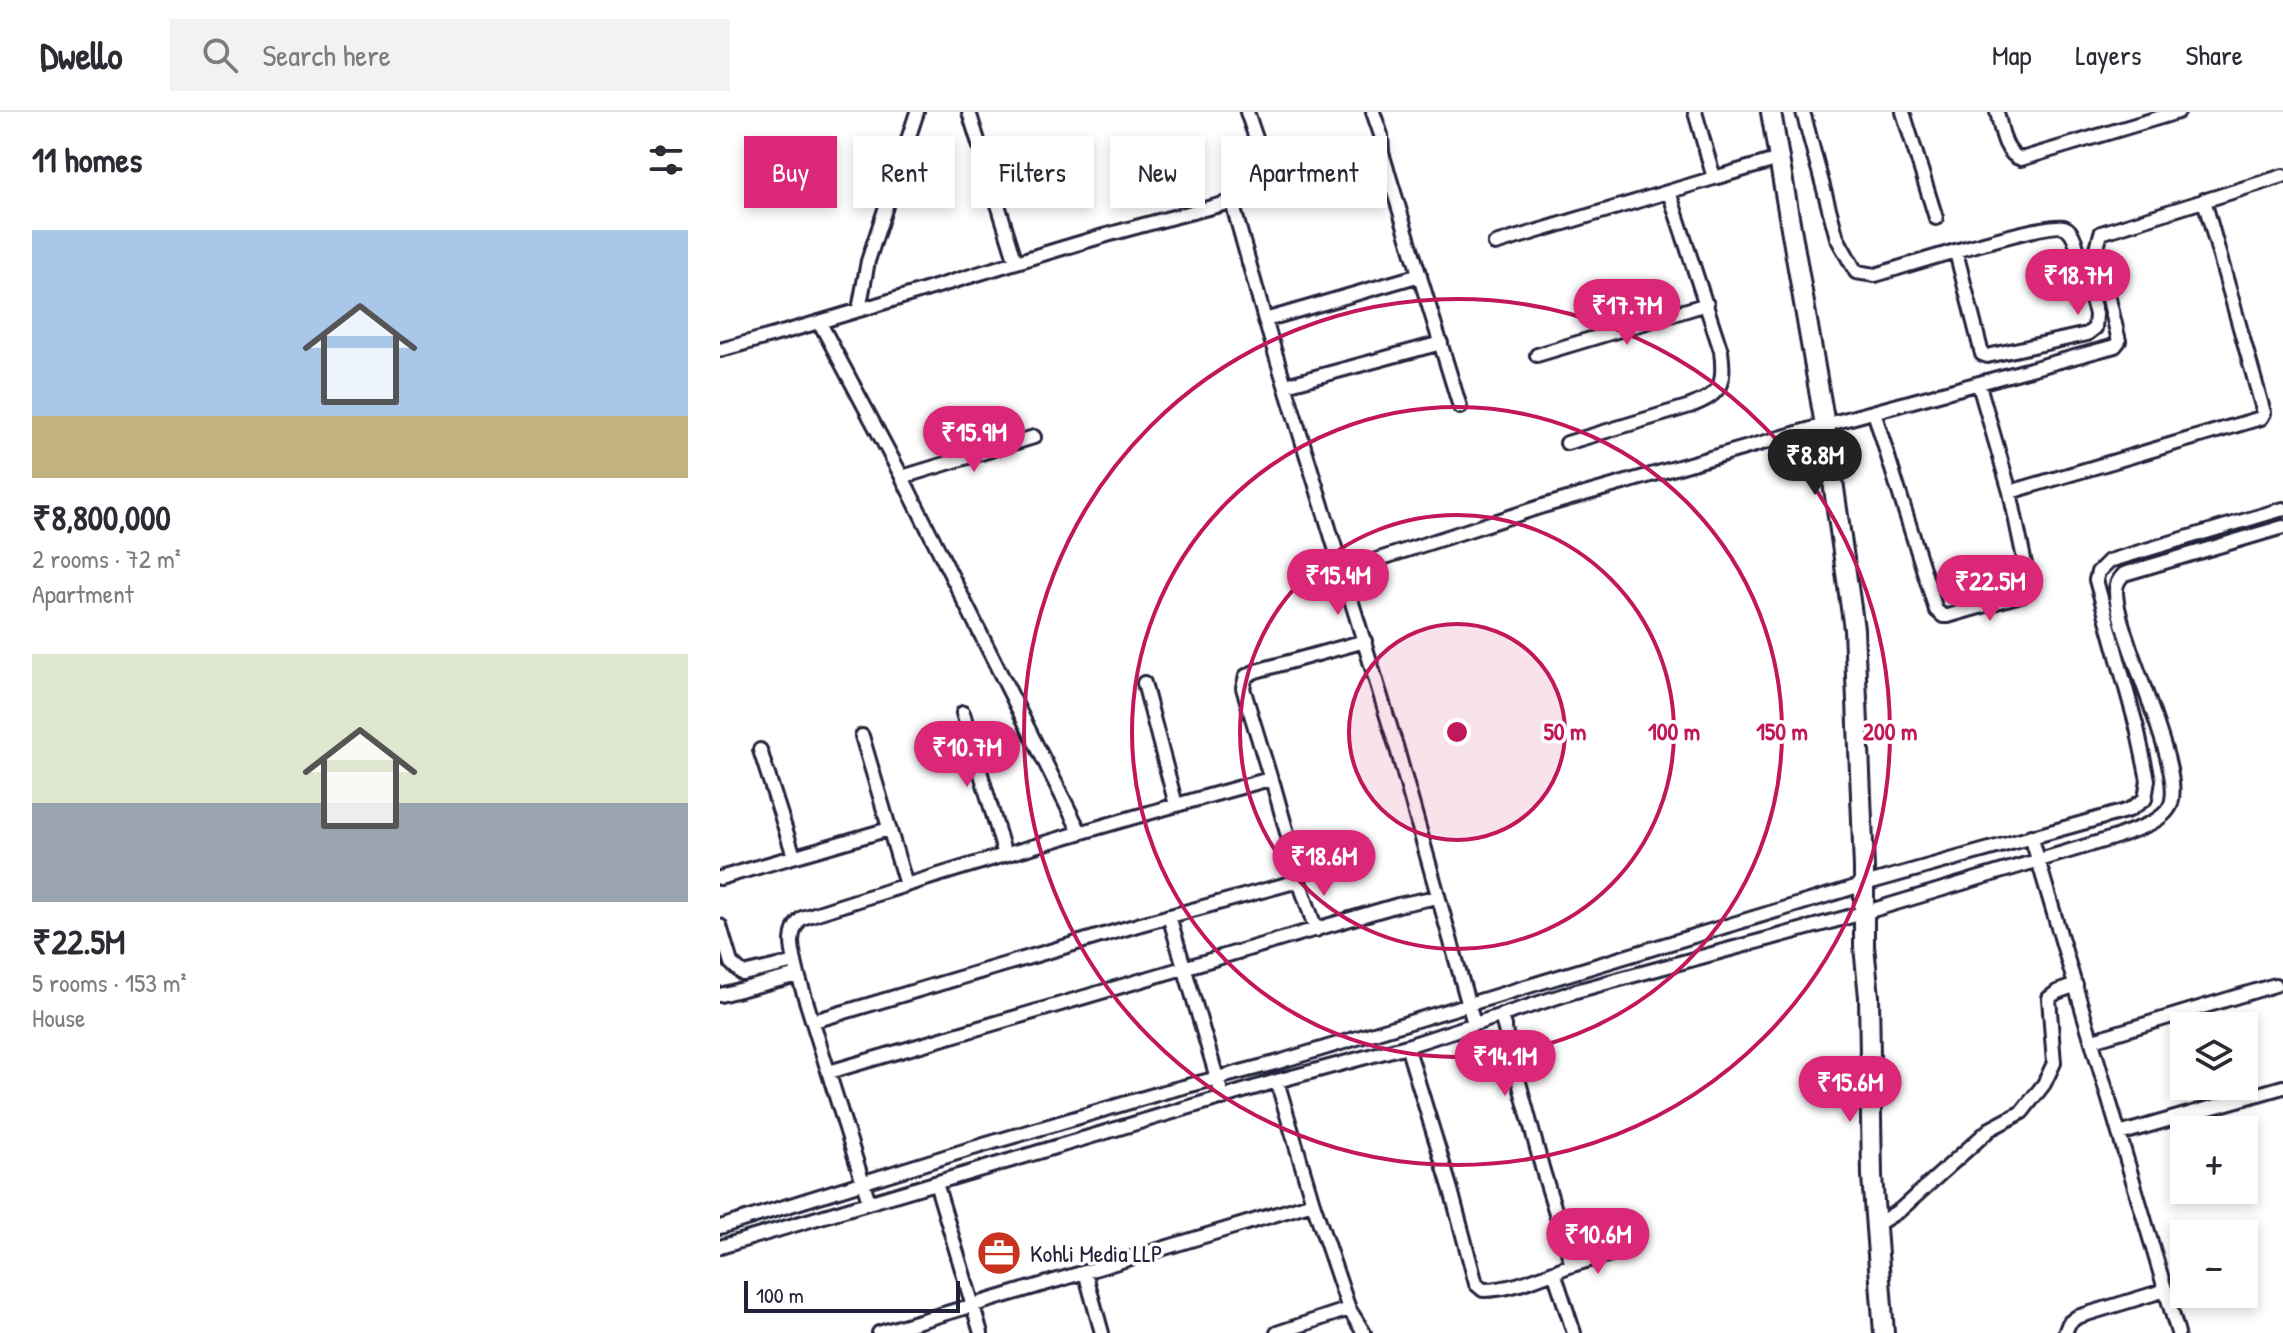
<!DOCTYPE html>
<html lang="en">
<head>
<meta charset="utf-8">
<style>
	:root { --surface:#fff; --page:#f2f2f3; --text:#2b2b33; --muted:#7c7c81; --line:#e1e1e2; --accent:#db2777 }
	body { margin:0; font-family:"Patrick Hand",sans-serif; background:var(--page); color:var(--text); height:100vh; display:flex; flex-direction:column; font-size:30px; white-space:nowrap }
	* { box-sizing:border-box; margin:0 }
	p { font-size:26px; color:var(--muted) }
	.icon { flex:none; width:44px; height:44px; fill:none; stroke:currentColor; stroke-width:2; stroke-linecap:round; stroke-linejoin:round }
	.map { position:relative; flex:1; overflow:hidden }
	.panel { display:flex; flex-direction:column; background:var(--surface); width:720px }
	.panel>* { flex:none }
	.hud { position:absolute; left:24px; top:24px; width:760px; height:72px; display:flex; gap:16px }
	.tools { position:absolute; left:1450px; top:900px; display:grid; gap:16px }
	.tools a { display:grid; place-items:center; width:88px; height:88px; border-radius:0px; background:var(--surface); box-shadow:0 4px 12px #0003; font-size:40px }
	.scale { position:absolute; left:24px; bottom:20px; width:216px; box-sizing:border-box; padding-left:8px; border:4px solid #22223b; border-top:0; font-size:22px; line-height:28px; white-space:nowrap; color:#22223b; -webkit-text-stroke:6px #fff; paint-order:stroke }
	.price { position:absolute; translate:-50% -68px; padding:0 18px; border-radius:28px; background:var(--accent); color:#fff; font-size:26px; line-height:52px; filter:drop-shadow(0 2px 4px #0008) }
	.price::after { content:''; position:absolute; left:50%; top:48px; width:24px; height:18px; margin-left:-12px; background:inherit; clip-path:polygon(0 0,100% 0,50% 100%) }
	.price.current { background:#222; color:#fff }
	ul { padding:0; list-style:none }
	li { display:grid; align-content:center; gap:16px; height:424px; padding:0 32px }
	li span { display:grid; place-items:center; height:248px; border-radius:0px; color:#555 }
	li>.icon { margin-inline-start:auto }
	span .icon { width:144px; height:144px; fill:#fffc; stroke-width:1 }
	li b { font-size:34px }
	h2 { display:flex; justify-content:space-between; align-items:center; height:96px; padding:0 32px; font-size:34px }
	.pill { padding:0 28px; border-radius:0px; background:var(--surface); box-shadow:0 4px 12px #0003; font-size:28px; line-height:72px }
	.pill.current { background:var(--accent); color:#fff }
	header { display:flex; align-items:center; gap:48px; box-sizing:border-box; height:112px; padding:0 40px; background:var(--surface); border-bottom:2px solid var(--line) }
	header strong { font-size:38px }
	nav { display:flex; gap:44px; margin-inline-start:auto; font-size:28px }
	.search { width:560px; height:72px; background:var(--page); display:flex; align-items:center; gap:20px; box-sizing:border-box; padding:0 28px; border-radius:0px; color:var(--muted); font-size:30px }
	main { display:flex; flex:1; min-height:0 }
	.map>svg:first-child { display:block }
	.lines { fill:none; stroke-linecap:round; stroke-linejoin:round }
	.street-casing { stroke:#22223b; stroke-width:18 }
	.secondary-casing { stroke:#22223b; stroke-width:24 }
	.street { stroke:#fff; stroke-width:12 }
	.secondary { stroke:#fff; stroke-width:18 }
	.ring { fill:none; stroke:#c2185b; stroke-width:4 }
	.labels { text-anchor:middle; dominant-baseline:central; stroke-width:7; stroke-linejoin:round; paint-order:stroke }
	.poi-label { font-size:24px; fill:#22223b; stroke:#fff; text-anchor:start }
	.centre { fill:#c2185b; stroke:#fff; stroke-width:4 }
	.ring-label { font-size:24px; text-anchor:middle; font-weight:bold; fill:#c2185b; stroke:#fff; stroke-width:7; stroke-linejoin:round; paint-order:stroke }
</style>
</head>
<body>
<header>
<strong>Dwello</strong>
<div class="search"><svg class="icon" aria-label="search" viewBox="0 0 24 24"><circle cx="10" cy="10" r="6"/><path d="M15 15l6 6"/></svg>Search here</div>
<nav><a>Map</a><a>Layers</a><a>Share</a></nav>
</header>
<main>
<section class="panel">
<h2>11 homes<svg class="icon" aria-label="filters" viewBox="0 0 24 24"><path d="M4 7h16M4 17h16"/><circle cx="9" cy="7" r="2"/><circle cx="15" cy="17" r="2"/></svg></h2>
<ul>
<li><span style="background:linear-gradient(#a9c7e8 75%,#c2b280 0)"><svg class="icon" aria-label="home" viewBox="0 0 24 24"><path d="M3 11l9-7 9 7M6 9v11h12V9"/></svg></span><div><b>₹8,800,000</b><p>2 rooms · 72 m²</p><p>Apartment</p></div></li>
<li><span style="background:linear-gradient(#dfe7d0 60%,#9aa5b1 0)"><svg class="icon" aria-label="home" viewBox="0 0 24 24"><path d="M3 11l9-7 9 7M6 9v11h12V9"/></svg></span><div><b>₹22.5M</b><p>5 rooms · 153 m²</p><p>House</p></div></li>
</ul>
</section>
<div class="map">
<svg width="1563" height="1221" viewBox="0 0 1563 1221">
	<rect width="100%" height="100%" fill="#fff"/>
	<filter id="ink" filterUnits="userSpaceOnUse"><feTurbulence type="fractalNoise" baseFrequency=".0125" numOctaves="2"/><feDisplacementMap in="SourceGraphic" scale="16" xChannelSelector="R" yChannelSelector="G"/><feConvolveMatrix kernelMatrix="1 2 1 2 8 2 1 2 1" color-interpolation-filters="sRGB"/></filter>
	<g filter="url(#ink)">
		<g class="lines">
			<!-- street casing -->
			<g class="street-casing">
				<path id="street" d="M249,0l47,150
					M527,0l27,79
					M975,0l19,66 65,-19
					M1083,0l34,126 19,34 19,3c27,-8 173,-54 189,-48 6,2 9,8 11,14l21,73 -1,14 -8,6 -100,22 -5,-2 -26,-102
					M1183,0l33,106
					M1277,0c4,15 7,42 24,47l157,-47
					M662,41l78,254
					M512,90l33,118 132,429 77,275
					M775,132l219,-66
					M139,198l9,-49 49,-149
					M545,208l155,-45
					M100,211l82,154 178,355
					M0,238c128,-34 253,-76 380,-113 90,-26 181,-45 270,-76l12,-8 -1,-18 -8,-23
					M817,243l170,-51
					M566,273l155,-42
					M1154,300l62,198 7,6h5l76,-22 6,-6 -20,-96 -31,-107
					M847,331l123,-37c32,-12 35,-22 31,-55l-52,-159
					M182,365l132,-40
					M1290,380l251,-74 3,-5 -60,-213
					M622,459l201,-65 282,-81 290,-79 4,-5 -22,-93 4,-15 182,-57
					M424,571l32,122
					M243,601l42,142
					M142,624l44,149
					M40,638l34,106
					M551,668l-28,-92 3,-12 10,-5 109,-30
					M1311,724l147,497
					M0,766l169,-49
					M578,766l18,52
					M449,804l54,182
					M0,814l11,37 12,11 52,-12
					M0,883l78,-20
					M94,909l327,-97 150,-41 7,-5v-6l-25,-89 -7,-3c-156,43 -310,88 -464,138 -17,16 -8,37 -4,57l71,227
					M1373,928l182,-55
					M687,934l44,144 25,94 7,6c31,0 61,-15 89,-25l-29,-94 -42,-156
					M109,960l569,-167 39,-8
					M557,969l36,122 36,106 15,24
					M1399,1022l164,-47
					M216,1071l45,150
					M1156,1113l24,-15 90,-81 32,-17 22,-28 10,-21 -5,-65 8,-6 19,-7
					M0,1115l250,-78 194,-57 111,-29 600,-182 254,-71 16,-11 3,-19 -11,-52 -41,-148 2,-8 11,-11 174,-52
					M0,1135l557,-166 130,-35 169,-55 287,-78 253,-76c16,-7 43,-13 53,-29 21,-32 -54,-173 -53,-218 0,-6 3,-11 8,-16l159,-47
					M852,1153l42,-12
					M365,1160l228,-69
					M834,1160l20,61
					M159,1221l206,-61 17,61
					M557,1221l72,-24
					M1345,1221l4,-10 8,-6 89,-27"/>
			</g>
			<!-- secondary casing -->
			<g class="secondary-casing">
				<path id="secondary" d="M1051,0l54,313 29,204 10,239v78l5,51 3,179 12,157"/>
			</g>
			<!-- street -->
			<use href="#street" class="street"/>
			<!-- secondary -->
			<use href="#secondary" class="secondary"/>
		</g>
	</g>
	<!-- distance rings -->
	<circle cx="737" cy="620" r="108" fill="#c2185b" fill-opacity=".12"/>
	<g class="ring">
		<circle cx="737" cy="620" r="108"/>
		<circle cx="737" cy="620" r="217"/>
		<circle cx="737" cy="620" r="325"/>
		<circle cx="737" cy="620" r="433"/>
	</g>
	<!-- icons -->
	<defs>
		<g id="office-disc" transform="scale(2.3)"><circle r="9.5" fill="#c8321e" stroke="#fff"/><path d="M-6-3h4V-5.5h4V-3h4V5H-6ZM-1-4.5V-3h2v-1.5ZM-6 0V1H6V0Z" fill="#fff"/></g>
	</defs>
	<g fill-rule="evenodd">
		<use href="#office-disc" x="279" y="1141"/>
	</g>
	<g class="labels">
		<!-- poi labels -->
		<g class="poi-label">
			<text x="310" y="1141">Kohli Media LLP</text>
		</g>
	</g>
	<circle cx="737" cy="620" r="12" class="centre"/>
	<g class="ring-label">
		<text x="845" y="628">50 m</text>
		<text x="954" y="628">100 m</text>
		<text x="1062" y="628">150 m</text>
		<text x="1170" y="628">200 m</text>
	</g>
</svg>
<div class="tools">
<a><svg class="icon" aria-label="layers" viewBox="0 0 24 24"><path d="M12 4l9 5-9 5-9-5zM3 14l9 5 9-5"/></svg></a>
<a>+</a>
<a>−</a>
</div>
<div class="scale">100 m</div>
<b class="price" style="left:1358px;top:205px">₹18.7M</b>
<b class="price" style="left:907px;top:235px">₹17.7M</b>
<b class="price" style="left:254px;top:362px">₹15.9M</b>
<b class="price current" style="left:1095px;top:385px">₹8.8M</b>
<b class="price" style="left:618px;top:505px">₹15.4M</b>
<b class="price" style="left:1270px;top:511px">₹22.5M</b>
<b class="price" style="left:247px;top:677px">₹10.7M</b>
<b class="price" style="left:604px;top:786px">₹18.6M</b>
<b class="price" style="left:785px;top:986px">₹14.1M</b>
<b class="price" style="left:1130px;top:1012px">₹15.6M</b>
<b class="price" style="left:878px;top:1164px">₹10.6M</b>
<div class="hud">
<a class="pill current">Buy</a>
<a class="pill">Rent</a>
<a class="pill">Filters</a>
<a class="pill">New</a>
<a class="pill">Apartment</a>
</div>
</div>
</main>
</body>
</html>
